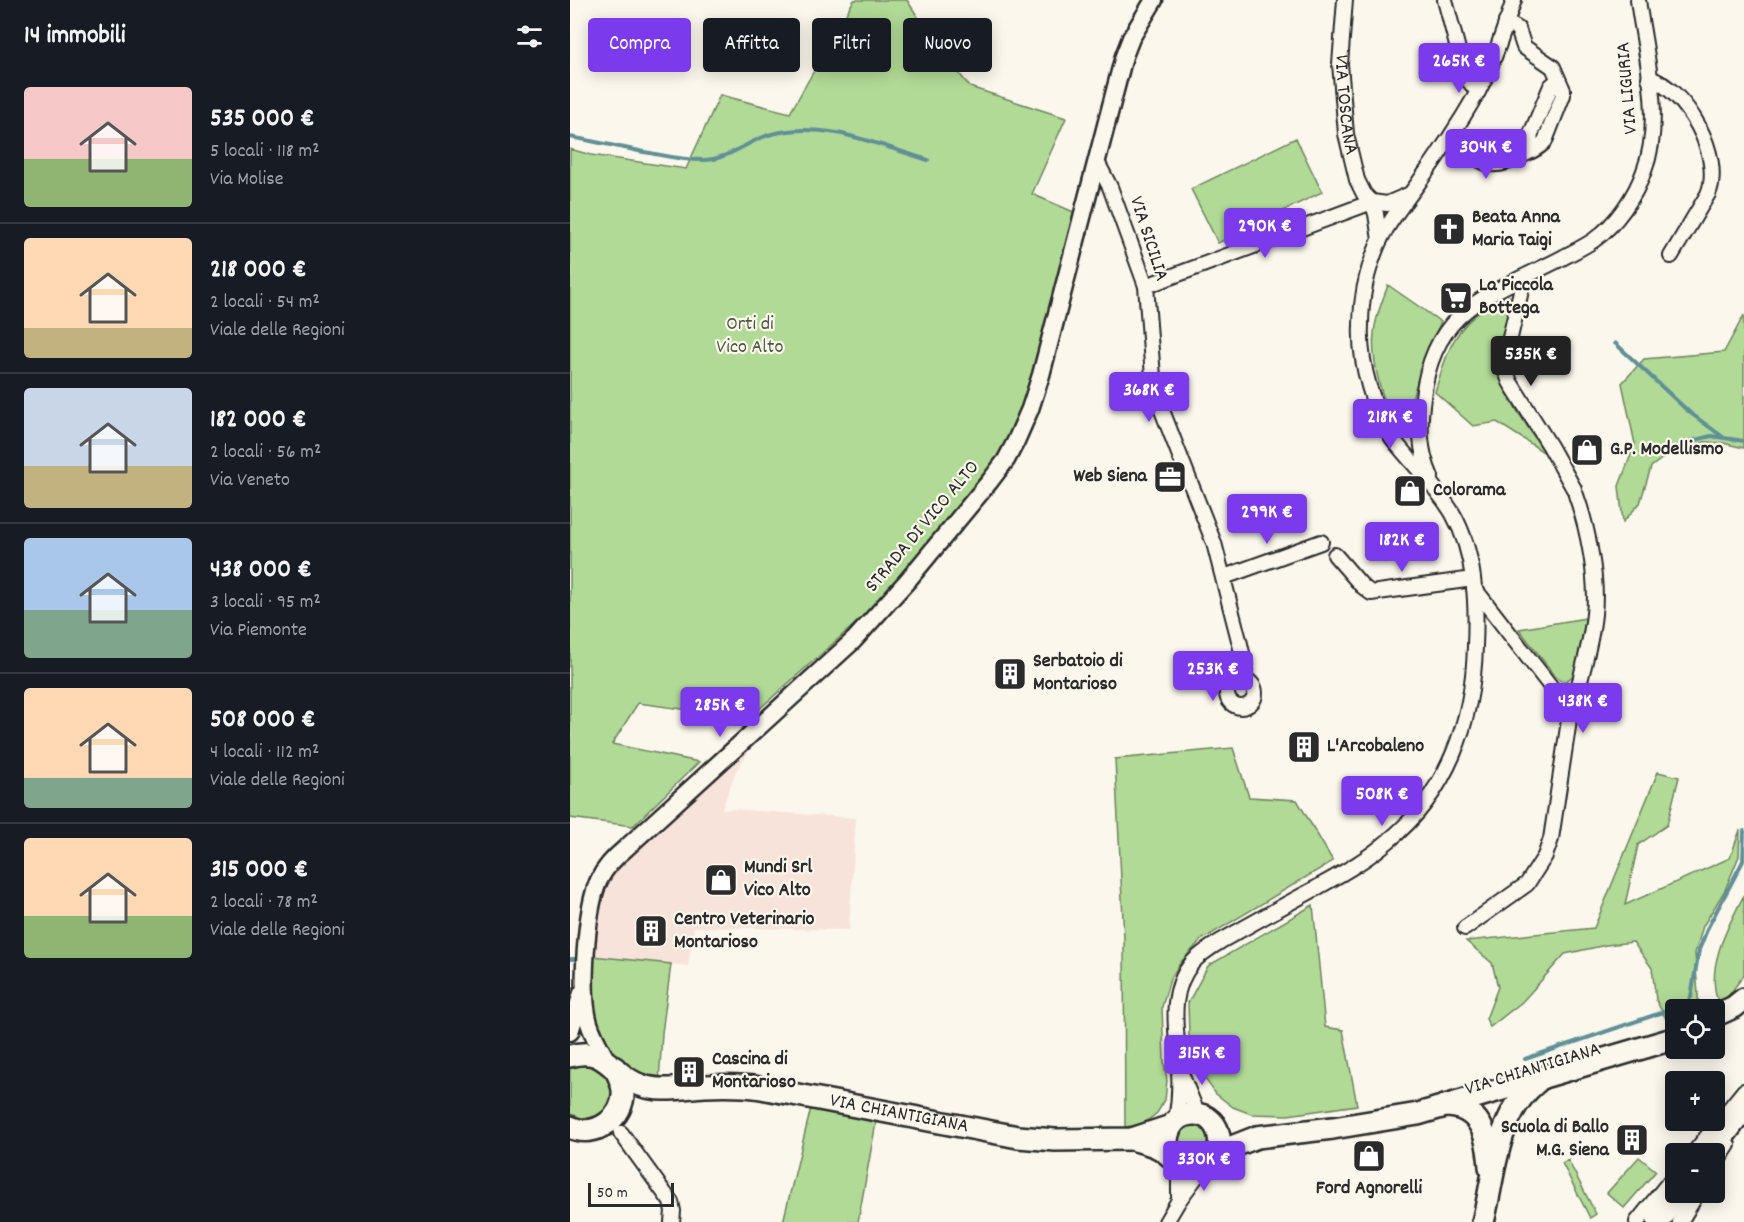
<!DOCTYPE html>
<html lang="it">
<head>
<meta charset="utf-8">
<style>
	:root { --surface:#171b24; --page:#20242c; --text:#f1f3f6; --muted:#9ea1a6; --line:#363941; --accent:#7c3aed }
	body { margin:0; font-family:Dekko,sans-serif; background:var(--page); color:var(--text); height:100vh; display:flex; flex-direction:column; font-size:22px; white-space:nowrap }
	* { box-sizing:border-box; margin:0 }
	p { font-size:20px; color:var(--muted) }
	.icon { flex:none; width:33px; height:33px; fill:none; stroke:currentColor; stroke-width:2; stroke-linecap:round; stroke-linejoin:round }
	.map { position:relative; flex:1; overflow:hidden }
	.drawer { display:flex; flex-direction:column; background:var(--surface); width:570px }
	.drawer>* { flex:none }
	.hud { position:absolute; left:18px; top:18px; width:570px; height:54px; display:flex; gap:12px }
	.tools { position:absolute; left:1095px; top:999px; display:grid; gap:12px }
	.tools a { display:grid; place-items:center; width:60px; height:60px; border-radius:6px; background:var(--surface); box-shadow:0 3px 15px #0003; font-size:30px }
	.scale { position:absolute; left:18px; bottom:15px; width:86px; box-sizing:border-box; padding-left:6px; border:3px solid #2b2b2b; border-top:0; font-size:16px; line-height:21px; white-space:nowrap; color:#2b2b2b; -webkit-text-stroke:4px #fbf7ec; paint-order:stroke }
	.price { position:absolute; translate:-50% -51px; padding:0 14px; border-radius:6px; background:var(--accent); color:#fff; font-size:20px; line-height:39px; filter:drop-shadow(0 2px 3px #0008) }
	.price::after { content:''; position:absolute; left:50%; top:36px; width:18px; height:14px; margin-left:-9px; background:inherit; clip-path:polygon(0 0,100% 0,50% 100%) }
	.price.active { background:#222; color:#fff }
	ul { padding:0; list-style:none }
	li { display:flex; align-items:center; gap:18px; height:150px; padding:0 24px }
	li+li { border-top:2px solid var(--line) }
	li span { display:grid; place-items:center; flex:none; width:168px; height:120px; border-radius:6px; color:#555 }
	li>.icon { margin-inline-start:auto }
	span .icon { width:72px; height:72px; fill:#fffc; stroke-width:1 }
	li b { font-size:26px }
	h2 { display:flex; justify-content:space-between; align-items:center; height:72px; padding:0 24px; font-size:26px }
	.tag { padding:0 21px; border-radius:6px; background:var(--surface); box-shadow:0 3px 15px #0003; font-size:21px; line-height:54px }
	.tag.active { background:var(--accent); color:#fff }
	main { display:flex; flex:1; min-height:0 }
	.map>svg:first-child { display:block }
	.built { fill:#f7e3da }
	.green { fill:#b1da96; stroke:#6e8260; stroke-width:1.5 }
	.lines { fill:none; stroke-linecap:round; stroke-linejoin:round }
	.stream { stroke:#608f96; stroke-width:4 }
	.minor-casing { stroke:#2b2b2b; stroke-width:18 }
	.tertiary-casing { stroke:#2b2b2b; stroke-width:21 }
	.primary-casing { stroke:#2b2b2b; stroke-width:26 }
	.minor { stroke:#fbf7ec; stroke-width:14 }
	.tertiary { stroke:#fbf7ec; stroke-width:16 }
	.primary { stroke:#fbf7ec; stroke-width:21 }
	.labels { text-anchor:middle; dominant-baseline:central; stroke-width:4.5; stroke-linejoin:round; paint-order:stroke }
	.street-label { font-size:20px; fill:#2b2b2b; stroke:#fbf7ec }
	.poi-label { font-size:20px; font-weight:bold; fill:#2b2b2b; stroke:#fbf7ec; text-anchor:start }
	.park-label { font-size:20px; fill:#4c5746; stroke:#fbf7ec }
</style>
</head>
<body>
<main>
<section class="drawer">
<h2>14 immobili<svg class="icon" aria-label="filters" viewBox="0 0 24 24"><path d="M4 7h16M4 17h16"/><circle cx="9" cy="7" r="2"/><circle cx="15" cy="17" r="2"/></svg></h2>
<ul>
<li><span style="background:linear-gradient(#f6c9c9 60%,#8fb573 0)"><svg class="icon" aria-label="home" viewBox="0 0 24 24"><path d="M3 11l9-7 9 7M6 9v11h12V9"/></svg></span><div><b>535 000 €</b><p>5 locali · 118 m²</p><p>Via Molise</p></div></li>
<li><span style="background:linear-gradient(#ffd9b3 75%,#c2b280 0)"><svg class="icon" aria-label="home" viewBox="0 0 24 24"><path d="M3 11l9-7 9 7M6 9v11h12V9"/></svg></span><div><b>218 000 €</b><p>2 locali · 54 m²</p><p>Viale delle Regioni</p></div></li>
<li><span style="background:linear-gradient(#c9d6e8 65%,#c2b280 0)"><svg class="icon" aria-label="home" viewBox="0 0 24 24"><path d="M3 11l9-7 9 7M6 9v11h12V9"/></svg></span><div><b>182 000 €</b><p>2 locali · 56 m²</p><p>Via Veneto</p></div></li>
<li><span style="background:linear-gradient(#a9c7e8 60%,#7fa58c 0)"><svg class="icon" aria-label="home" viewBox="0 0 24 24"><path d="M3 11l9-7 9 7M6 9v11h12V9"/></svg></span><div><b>438 000 €</b><p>3 locali · 95 m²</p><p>Via Piemonte</p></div></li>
<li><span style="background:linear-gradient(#ffd9b3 75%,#7fa58c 0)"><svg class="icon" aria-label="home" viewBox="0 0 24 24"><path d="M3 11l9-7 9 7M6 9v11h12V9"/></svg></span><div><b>508 000 €</b><p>4 locali · 112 m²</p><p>Viale delle Regioni</p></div></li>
<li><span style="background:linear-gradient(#ffd9b3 65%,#8fb573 0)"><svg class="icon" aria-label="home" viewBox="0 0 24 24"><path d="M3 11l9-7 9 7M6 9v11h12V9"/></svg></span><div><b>315 000 €</b><p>2 locali · 78 m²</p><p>Viale delle Regioni</p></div></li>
</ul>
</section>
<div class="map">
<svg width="1174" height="1222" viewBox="0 0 1174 1222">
	<rect width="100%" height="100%" fill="#fbf7ec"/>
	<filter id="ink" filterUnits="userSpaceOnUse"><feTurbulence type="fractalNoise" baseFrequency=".0167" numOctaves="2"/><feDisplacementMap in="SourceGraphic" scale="12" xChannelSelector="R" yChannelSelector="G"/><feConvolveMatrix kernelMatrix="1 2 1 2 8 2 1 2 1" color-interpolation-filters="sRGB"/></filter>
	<g filter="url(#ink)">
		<!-- built -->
		<path class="built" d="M192,731l-27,42 -13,36 4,1 5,-1 125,9 -7,112 -155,-3 -6,39 -96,-10 7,-61 15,-28z"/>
		<!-- green -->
		<path class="green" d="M284,0h53l25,39 38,48 96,31 -34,76 44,19 -45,175 -17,44 -19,31 -113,137 -133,118 -111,-15 -26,41 87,18 -66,64 -63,-8v-669l21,6 95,14 34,-74 70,18z
			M726,138l26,54 -104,51 -27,-54z
			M818,285l53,37 -11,22 -8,22 -13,42 -3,20 -3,3c-20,-17 -32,-72 -29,-97 1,-17 9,-34 14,-49z
			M939,296c6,14 -12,52 -11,72 2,23 34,64 47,85l-48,-31 -24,4 -38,-34c11,-37 18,-65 53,-86 6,-4 13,-9 21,-10z
			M1174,315v133l-21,-5 -18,-1 -34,10 -20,15 -11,36 -17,19 -4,-36 16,-42 -13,-61 22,-24 80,-7z
			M1016,618l-12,57 -8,6h-5l-6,-5 -36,-47z
			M663,748l16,49 48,3 36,61 -132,79 -20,22 -11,17 -8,28 2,54 3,19 -2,20 -8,13 -14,11 -18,3 -1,-188 -9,-180z
			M1088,772l21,5 -12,48 -29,20 -13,60 105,-47 10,-28 -1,26 -14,34 -22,36 -8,27 4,56 -23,1 -1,9 -8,2 -11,-21 -4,-32 -19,-26 -27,3 -41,9 -43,48 -32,25 -4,-8 12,-32 -6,-24 -26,-22 128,-13z
			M1174,895v80l-15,20 -10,9c-15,-35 9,-78 25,-109z
			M743,905l12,122 18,3 14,75 -69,10 -37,-1 -18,-7 -17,-13 -19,-26 -8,-33 -1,-32 20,-37z
			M22,956l79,8 -9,69 -3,50 -28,-10 -30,-31 -10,-22z
			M18,1060l24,15 3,28 -20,19 -25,-2v-57z
			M242,1104l65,13 -19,105h-75z
			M615,1122l26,6 -1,26 -17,7 -17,-10 -1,-20z
			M1069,1157l17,14 -32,37 -17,-15z
			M998,1160l28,54 -6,4 -28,-55z"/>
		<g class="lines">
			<!-- stream -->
			<path class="stream" d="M0,137c28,5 57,12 85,17 16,3 33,7 50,6 24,-1 44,-20 67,-26 54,-14 105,11 156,26
				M1045,343l74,69 34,25
				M1110,444l31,-8 33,5
				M0,959h4
				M955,1059l162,-55 4,-7 8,-47 9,-23 35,-66 1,-30"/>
			<!-- minor casing -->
			<g class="minor-casing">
				<g id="minor">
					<path id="s1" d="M775,0l-5,64 6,70 11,46 7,14 8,8 4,12 4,26"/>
					<path d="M875,0l20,76 13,16"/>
					<path d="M1079,78c37,11 75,79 59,116l-37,62"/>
					<path d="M883,134c24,25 32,41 68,22 8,-4 19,-8 24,-15l18,-46v-5l-10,-23 -29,-20 -6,-18 -12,-7"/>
					<path d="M963,150l-3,-10 1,-6 20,-48 7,-6"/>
					<path d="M526,160l14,27 36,99 8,104 60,153 26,101 5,22 -1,13"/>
					<path d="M802,202l15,2 21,-9"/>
					<path d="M954,278l-19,81v10l5,13 40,64 24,43"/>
					<path d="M576,286l226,-84"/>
					<path d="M861,477c-12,-27 -12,-51 -8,-80 11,-91 68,-102 139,-139 11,-6 22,-11 32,-18 22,-16 41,-43 50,-69 20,-51 1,-118 -6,-171"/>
					<path d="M765,555l27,31 9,7 102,-14"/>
					<path d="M654,577l97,-35"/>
					<path d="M904,588l95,122"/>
					<circle cx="671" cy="693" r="14"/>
					<path d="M895,928l62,-44 18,-28 6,-17 17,-112c1,-21 10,-34 14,-54 5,-19 10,-39 12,-59 4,-35 -6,-85 -18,-119"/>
					<path d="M612,1076l16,39"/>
					<path d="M606,1120c3,-16 4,-33 3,-50 -1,-37 -13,-75 13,-107 8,-9 19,-16 29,-22 30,-17 60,-34 90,-50 26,-15 53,-29 76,-49 61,-49 86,-120 88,-196 2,-44 0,-93 -22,-132 -16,-27 -38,-47 -57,-71 -23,-30 -37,-81 -35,-118 0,-28 7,-58 18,-83 9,-20 25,-39 38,-57 21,-29 41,-59 59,-90 17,-29 27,-63 38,-95"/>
					<path d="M51,1133l50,69 2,9 -1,11"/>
					<path d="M1123,1154l51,-63"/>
					<path d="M1144,1166l14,-21"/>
					<path d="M609,1200v-35"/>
					<path d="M596,1222l13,-22 25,-34"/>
					<path d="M1067,1222l39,-48"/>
					<path d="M1110,1222l18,-30"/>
				</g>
			</g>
			<!-- tertiary casing -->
			<g class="tertiary-casing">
				<path id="tertiary" d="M0,1032l12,-39
					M37,1061c-7,-13 -14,-25 -18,-38 -9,-30 -3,-115 10,-143 6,-13 16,-23 27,-32l228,-208 54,-60 82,-99 16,-21 10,-19 14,-32 11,-34 83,-319 7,-18 23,-38"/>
			</g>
			<!-- primary casing -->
			<g class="primary-casing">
				<g id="primary">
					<path d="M1144,1016l20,-9 10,-8"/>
					<path id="s2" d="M0,1056c36,-11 41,19 70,29 21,8 43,2 65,1 19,-1 37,-1 56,2l257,49 37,3 77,-1 39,-13"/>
					<path d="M875,1106c36,0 43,31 45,61"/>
					<path d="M0,1127c25,12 55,-9 53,-37 -1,-8 -4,-14 -8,-22"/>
					<path d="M562,1139c9,3 19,5 27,9 14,8 22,23 40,20 31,-7 25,-55 -6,-54 -22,1 -31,23 -23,41"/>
					<path d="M649,1152l38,-15 76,-9 85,-14 258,-76"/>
					<path d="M1140,1154l34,-45"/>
					<path d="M913,1222c12,-48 13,-108 55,-141"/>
					<path d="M1088,1222l23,-30"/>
				</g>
			</g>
			<!-- minor -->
			<use href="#minor" class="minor"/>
			<!-- tertiary -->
			<use href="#tertiary" class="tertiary"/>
			<!-- primary -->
			<use href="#primary" class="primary"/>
		</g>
	</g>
	<!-- icons -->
	<defs>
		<g id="church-square" transform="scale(1.725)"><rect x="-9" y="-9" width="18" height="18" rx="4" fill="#2b2b2b" stroke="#fbf7ec"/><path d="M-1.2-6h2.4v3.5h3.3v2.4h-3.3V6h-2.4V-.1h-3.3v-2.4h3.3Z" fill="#fff"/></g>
		<g id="supermarket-square" transform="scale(1.725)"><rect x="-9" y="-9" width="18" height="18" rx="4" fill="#2b2b2b" stroke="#fbf7ec"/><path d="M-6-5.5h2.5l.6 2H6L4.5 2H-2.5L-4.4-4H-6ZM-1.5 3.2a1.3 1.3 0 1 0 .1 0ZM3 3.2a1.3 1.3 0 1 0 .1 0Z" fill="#fff"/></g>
		<g id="shop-square" transform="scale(1.725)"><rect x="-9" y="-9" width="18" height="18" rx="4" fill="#2b2b2b" stroke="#fbf7ec"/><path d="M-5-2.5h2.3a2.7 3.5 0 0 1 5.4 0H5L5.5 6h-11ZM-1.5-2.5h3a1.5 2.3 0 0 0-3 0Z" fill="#fff"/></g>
		<g id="office-square" transform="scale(1.725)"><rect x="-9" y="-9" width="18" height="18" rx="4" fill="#2b2b2b" stroke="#fbf7ec"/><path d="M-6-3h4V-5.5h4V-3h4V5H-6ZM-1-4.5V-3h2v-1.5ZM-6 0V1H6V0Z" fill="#fff"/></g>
		<g id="building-square" transform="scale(1.725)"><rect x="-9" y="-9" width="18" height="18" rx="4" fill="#2b2b2b" stroke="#fbf7ec"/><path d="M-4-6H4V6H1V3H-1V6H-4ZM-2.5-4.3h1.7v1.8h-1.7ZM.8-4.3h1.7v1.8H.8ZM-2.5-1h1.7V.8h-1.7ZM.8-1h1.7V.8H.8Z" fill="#fff"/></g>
	</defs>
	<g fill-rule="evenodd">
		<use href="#church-square" x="879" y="229"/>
		<use href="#supermarket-square" x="886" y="298"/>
		<use href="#shop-square" x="1017" y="450"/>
		<use href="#office-square" x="600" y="477"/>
		<use href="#shop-square" x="840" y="491"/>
		<use href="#building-square" x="440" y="674"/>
		<use href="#building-square" x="734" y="747"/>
		<use href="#shop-square" x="151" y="880"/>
		<use href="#building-square" x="81" y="931"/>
		<use href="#building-square" x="119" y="1072"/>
		<use href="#building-square" x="1062" y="1140"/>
		<use href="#shop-square" x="799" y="1156"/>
	</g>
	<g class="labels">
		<!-- street labels -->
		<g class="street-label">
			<text transform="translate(1058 88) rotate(-95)">VIA LIGURIA</text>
			<text stroke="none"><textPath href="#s1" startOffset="105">VIA TOSCANA</textPath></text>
			<text transform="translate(578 239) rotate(72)">VIA SICILIA</text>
			<text transform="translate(353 527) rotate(-50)">STRADA DI VICO ALTO</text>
			<text transform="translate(963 1070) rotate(-17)">VIA CHIANTIGIANA</text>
			<text stroke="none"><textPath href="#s2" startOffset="342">VIA CHIANTIGIANA</textPath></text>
		</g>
		<!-- poi labels -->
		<g class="poi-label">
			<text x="902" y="218">Beata Anna<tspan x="902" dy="23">Maria Taigi</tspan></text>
			<text x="909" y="286">La Piccola<tspan x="909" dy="23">Bottega</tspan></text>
			<text x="1040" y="450">G.P. Modellismo</text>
			<text x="577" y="477" text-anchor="end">Web Siena</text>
			<text x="863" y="491">Colorama</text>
			<text x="463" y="662">Serbatoio di<tspan x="463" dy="23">Montarioso</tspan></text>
			<text x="757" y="747">L'Arcobaleno</text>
			<text x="174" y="868">Mundi Srl<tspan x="174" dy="23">Vico Alto</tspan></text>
			<text x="104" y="920">Centro Veterinario<tspan x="104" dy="23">Montarioso</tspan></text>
			<text x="142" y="1060">Cascina di<tspan x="142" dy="23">Montarioso</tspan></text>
			<text x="1039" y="1128" text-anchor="end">Scuola di Ballo<tspan x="1039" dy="23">M.G. Siena</tspan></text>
			<text x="799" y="1189" text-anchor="middle">Ford Agnorelli</text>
		</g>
		<!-- park labels -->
		<g class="park-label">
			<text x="180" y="325">Orti di<tspan x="180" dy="23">Vico Alto</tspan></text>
		</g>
	</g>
</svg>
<div class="tools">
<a><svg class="icon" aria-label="locate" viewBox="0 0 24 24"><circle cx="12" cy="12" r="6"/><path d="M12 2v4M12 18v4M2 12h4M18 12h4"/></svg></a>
<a>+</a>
<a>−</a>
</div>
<div class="scale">50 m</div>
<b class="price" style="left:889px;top:94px">265K €</b>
<b class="price" style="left:916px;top:180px">304K €</b>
<b class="price" style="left:695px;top:259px">290K €</b>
<b class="price active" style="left:961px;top:387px">535K €</b>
<b class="price" style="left:579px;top:423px">368K €</b>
<b class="price" style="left:820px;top:450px">218K €</b>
<b class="price" style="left:697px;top:545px">299K €</b>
<b class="price" style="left:832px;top:573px">182K €</b>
<b class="price" style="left:643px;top:702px">253K €</b>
<b class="price" style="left:1013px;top:734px">438K €</b>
<b class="price" style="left:150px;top:738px">285K €</b>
<b class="price" style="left:812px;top:827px">508K €</b>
<b class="price" style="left:632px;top:1086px">315K €</b>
<b class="price" style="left:634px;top:1192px">330K €</b>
<div class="hud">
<a class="tag active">Compra</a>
<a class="tag">Affitta</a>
<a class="tag">Filtri</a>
<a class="tag">Nuovo</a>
</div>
</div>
</main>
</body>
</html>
